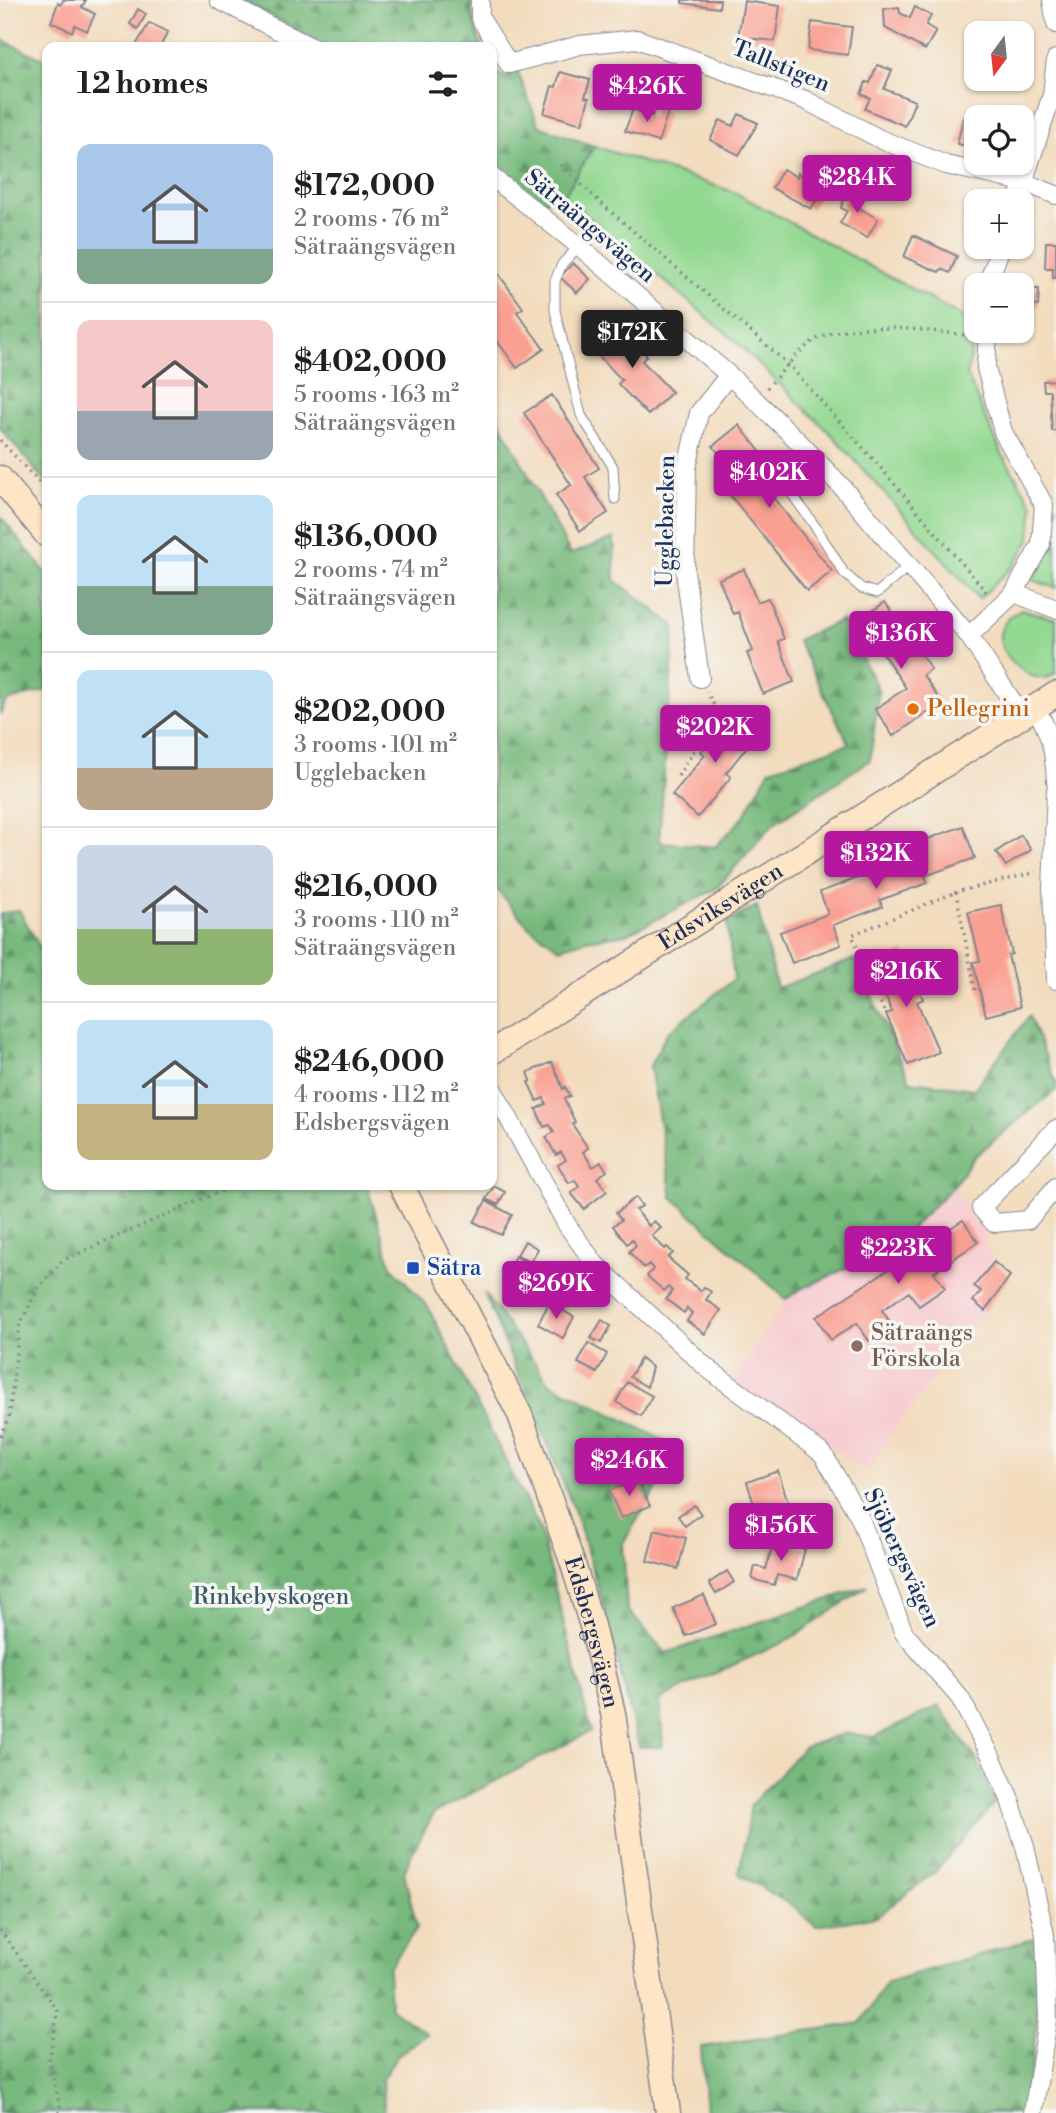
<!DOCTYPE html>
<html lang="en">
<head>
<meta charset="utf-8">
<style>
	:root { --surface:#fff; --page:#f6f6f6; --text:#202124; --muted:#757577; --line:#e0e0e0; --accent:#b5179e }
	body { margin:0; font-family:"Libre Bodoni",serif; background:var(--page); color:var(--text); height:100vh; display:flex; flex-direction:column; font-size:26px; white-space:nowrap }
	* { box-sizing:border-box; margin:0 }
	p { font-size:23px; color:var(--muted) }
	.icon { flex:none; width:38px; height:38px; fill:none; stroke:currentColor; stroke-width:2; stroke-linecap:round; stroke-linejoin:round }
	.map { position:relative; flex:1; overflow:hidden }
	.details { position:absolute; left:42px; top:42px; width:455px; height:1148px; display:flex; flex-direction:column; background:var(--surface); border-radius:14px; box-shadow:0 2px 5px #0004 }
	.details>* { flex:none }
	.needle { width:46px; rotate:195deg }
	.controls { position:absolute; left:964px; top:21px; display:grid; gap:14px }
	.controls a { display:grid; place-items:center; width:70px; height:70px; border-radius:14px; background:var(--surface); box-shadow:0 2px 5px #0004; font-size:35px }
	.price { position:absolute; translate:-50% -60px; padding:0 16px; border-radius:7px; background:var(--accent); color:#fff; font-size:23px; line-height:46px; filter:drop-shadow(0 2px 4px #0008) }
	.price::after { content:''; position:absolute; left:50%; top:42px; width:21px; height:16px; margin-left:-10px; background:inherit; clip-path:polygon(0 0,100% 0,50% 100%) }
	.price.current { background:#222; color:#fff }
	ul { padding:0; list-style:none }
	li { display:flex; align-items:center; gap:21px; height:175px; padding:0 35px }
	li+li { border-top:2px solid var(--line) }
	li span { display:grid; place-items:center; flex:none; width:196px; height:140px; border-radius:14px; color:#555 }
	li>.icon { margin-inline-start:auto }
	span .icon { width:84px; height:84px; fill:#fffc; stroke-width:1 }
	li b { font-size:30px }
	h2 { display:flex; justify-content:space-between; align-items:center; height:84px; padding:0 35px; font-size:30px }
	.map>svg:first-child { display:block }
	.built { fill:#f7cfd1 }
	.green { fill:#94d992; stroke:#588478; stroke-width:2 }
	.forest { fill:url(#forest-firs); stroke:#49746d; stroke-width:2 }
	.building { fill:#faa093 }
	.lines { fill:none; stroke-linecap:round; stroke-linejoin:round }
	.lane-casing { stroke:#86868e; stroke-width:11 }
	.street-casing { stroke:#86868e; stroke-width:20 }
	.secondary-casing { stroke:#86868e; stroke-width:27 }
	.path { stroke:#86868e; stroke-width:3.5; stroke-dasharray:2 5; stroke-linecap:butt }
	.lane { stroke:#fff; stroke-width:9 }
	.street { stroke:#fff; stroke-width:18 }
	.secondary { stroke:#fde5c5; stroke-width:24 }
	.food-dot { fill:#e8710a; stroke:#f6f6f2; stroke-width:2.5 }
	.transit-dot { fill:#1a4fb4; stroke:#f6f6f2; stroke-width:2.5 }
	.education-dot { fill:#8d6e63; stroke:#f6f6f2; stroke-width:2.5 }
	.labels { text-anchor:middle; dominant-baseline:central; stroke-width:7; stroke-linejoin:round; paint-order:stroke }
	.street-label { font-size:23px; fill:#1b2f5e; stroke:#f6f6f2 }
	.food-label { font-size:23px; fill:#c56008; stroke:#f6f6f2; text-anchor:start }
	.transit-label { font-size:23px; fill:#164399; stroke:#f6f6f2; text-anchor:start }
	.education-label { font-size:23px; fill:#785e54; stroke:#f6f6f2; text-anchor:start }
	.park-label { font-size:23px; fill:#395a6b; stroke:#f6f6f2 }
</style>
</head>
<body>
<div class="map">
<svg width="1056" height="2113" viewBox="0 0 1056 2113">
	<defs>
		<pattern id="forest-firs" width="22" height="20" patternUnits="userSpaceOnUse" patternTransform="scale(1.75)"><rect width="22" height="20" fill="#77b97c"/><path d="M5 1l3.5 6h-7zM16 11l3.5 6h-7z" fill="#619769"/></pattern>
	</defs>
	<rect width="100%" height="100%" fill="#f6f6f2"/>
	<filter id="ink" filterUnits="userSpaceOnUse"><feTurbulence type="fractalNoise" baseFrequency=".0143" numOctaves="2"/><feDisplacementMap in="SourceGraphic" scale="14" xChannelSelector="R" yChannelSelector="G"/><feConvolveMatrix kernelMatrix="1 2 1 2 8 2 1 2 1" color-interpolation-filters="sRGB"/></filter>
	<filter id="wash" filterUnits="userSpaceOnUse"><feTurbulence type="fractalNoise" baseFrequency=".00686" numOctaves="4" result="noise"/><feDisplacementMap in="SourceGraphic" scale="28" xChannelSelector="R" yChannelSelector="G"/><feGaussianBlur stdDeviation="1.57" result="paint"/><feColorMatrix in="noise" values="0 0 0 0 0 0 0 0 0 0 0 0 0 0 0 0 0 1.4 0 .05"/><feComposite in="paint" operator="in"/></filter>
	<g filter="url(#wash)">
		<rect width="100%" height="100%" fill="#f2dcbd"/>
		<!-- built -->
		<path class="built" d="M954,1185l14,25 16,22 3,16 7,14 16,14 -144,194 -134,-88 54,-83 15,-10 92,-42z"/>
		<!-- green -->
		<path class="green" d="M594,146l140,46 242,132 -9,52 35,78 31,51 -3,35 -16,25 -35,34 -145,-162 -101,-98 -169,-143z
			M1056,503v85l-24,-8 24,-38z
			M1021,609l35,10v54c-5,3 -9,6 -15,5 -8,0 -13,-4 -20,-9 -26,-20 -30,-42 0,-60z"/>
		<!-- forest -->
		<path class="forest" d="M242,0h229l2,19 9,28h-154z
			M0,39l47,22v423l-47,-56z
			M492,63l9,14 16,-7 22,56 55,20 -30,50 -12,-3 -8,11 -52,-41z
			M492,407l79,147 43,-16 1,42 60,46 -16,216 56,5 27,-28 28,-50 79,-25 -52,-104 45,-20 37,71 -9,69 -97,64 -57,65 -89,45 -41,6 -26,8 -31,-21 -37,-43z
			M0,516l47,58v116l-41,11 -6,14z
			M757,906l20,82 78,-29 55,122 64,8 55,-73 27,66v8l-81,66 -21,29 -61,62 -92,42 -15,10 -114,-102 -22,-131 17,-33 67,-54 -7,-57z
			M19,910l28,50v225h320l24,81 37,41 112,222 51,202 -157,82 -22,40 -8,20 13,55 -29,41 2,39 38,26 -30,21 -16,24 2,31 3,3h-387v-1199z
			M484,1293l66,90 131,66 -58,94 4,67 39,43 202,-67 -77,53 -100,45 -31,16 3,47h-24l-33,-132 -30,-101z
			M939,1706l39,56 17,40 -60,70 -59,45 -60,9 -22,-19 -55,-33 12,-69 53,-58 42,-14 28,4z
			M1035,1938l5,54 -14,121h-320l-5,-66 159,-24 27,-41z"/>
		<g id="blocks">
			<!-- building -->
			<path class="building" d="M63,0h23l-4,7 13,7 -8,17 -12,-6 -3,7 -21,-10 7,-19 3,2z
				M682,0h38l-1,8 -37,-5z
				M744,1l36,5 -5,35 -37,-4z
				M899,7l1,6 10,5 5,-11 16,9 -5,9 10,6 -11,19 -40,-22 -1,-19z
				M138,9l8,5 -8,15 -8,-5z
				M812,22l40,5 -4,28 -40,-5z
				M149,23l19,9 -8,15h-25z
				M877,65l15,5 -8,19 31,12 -10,25 -40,-17 5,-11 -9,-4 5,-12 4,1z
				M560,72l30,8 -5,17 4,1 -7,26 -38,-11 8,-27 4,1z
				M655,107l13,5 -10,30 -33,-11 8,-22 19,7z
				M739,114l19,9 -19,32 -29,-15 10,-20 13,6z
				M963,118l13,3v27l-19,-4z
				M783,169l14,8 1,-4 25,16 -12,20 -39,-21z
				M849,186l11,4 -6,15 24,14 -11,19 -27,-15 7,-12 -6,-3z
				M913,235l44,21 -7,17 -9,-4 -2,3 -35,-15z
				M1046,242h10v36h-3v-10h-8z
				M573,263l17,16 -13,14 -17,-16z
				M492,265l31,43 -6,4 27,37 -27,19 -25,-34 3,-6 -3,-5z
				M1022,288l17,1 -1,17 -16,-1z
				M616,325l31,31 -5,5 30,31 -24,23 -30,-31 4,-4 -30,-31z
				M1056,380v51h-4l-2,-40h-6l-1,-10z
				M552,395l47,73 -14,9 23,36 -28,18 -24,-36 15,-10 -47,-72z
				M739,425l27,34 -14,12 80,100 -25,20 -81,-101 13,-11 -26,-33z
				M744,569l13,33 11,-4 16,41 -6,2 16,41 -31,12 -16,-41 6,-2 -15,-39 -5,2 -14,-35z
				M885,602l46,67 -8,6 19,28 -49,33 -18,-27 31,-21 -46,-68z
				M733,712l25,21 -32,40 5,4 -33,40 -26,-22 33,-40 -4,-3z
				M963,826l12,32 -50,18 3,7 -48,17 2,7 -49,18 8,20 -49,18 -12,-31 48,-18 -8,-22 49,-18 -2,-6 49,-18 -2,-6z
				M1021,835l10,15 -25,16 -10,-14z
				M1001,905l11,49 -4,1 12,52 -34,9 -13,-54 7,-1 -12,-49z
				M904,952l19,47 -6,3 22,50 -31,13 -22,-51 6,-2 -19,-46z
				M552,1062l11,27 2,-2 5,9 -6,3 11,23 -3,2 16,24 -5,4 10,15 8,-5 6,9 -10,7 10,13 -23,18 -13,-16 8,-6 -4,-7 -6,3 -11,-18 8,-5 -5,-8 -5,3 -10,-18 8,-5 -4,-7 -6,2 -8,-18 10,-5 -2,-6 -7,3 -9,-19 3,-1 -3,-9z
				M494,1186l11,6 -7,13 -12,-6z
				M636,1197l6,9 -6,4 13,16 5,-5 7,7 -9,8 13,13 2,-2 6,6 -5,5 20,17 -3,4 16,12 3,-4 7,5 -5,8 15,10 -16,24 -18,-13 5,-8 -5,-5 -3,5 -18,-14 6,-8 -4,-4 -4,4 -17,-15 6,-7 -4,-5 -5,4 -15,-16 7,-7 -4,-6 -5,5 -14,-18 8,-6 -5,-7z
				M486,1201l26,14 -11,20 -27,-13z
				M963,1220l15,22 -44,30 11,16 -26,18 -10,-14 -27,18 10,15 -23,16 -12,-18 -26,17 -15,-23z
				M525,1241l13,8 -8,13 -13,-7z
				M515,1256l23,12 -12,23 -23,-13z
				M994,1262l16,14 -25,35 -12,-10 8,-10 -7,-5z
				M558,1288l14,8 -8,14 -14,-8z
				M549,1303l25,14 -11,21 -25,-14z
				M602,1320l9,6 -10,17 -10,-5z
				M588,1343l19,11 -10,19 -19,-10z
				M641,1358l11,9 -5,20 -17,-10z
				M627,1382l25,14 -11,20 -25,-14z
				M778,1471l10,31 -19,6 3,11 -22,7 -5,-13 11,-3 -9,-28z
				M638,1479l12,27 -29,12 -12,-27z
				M694,1505l7,9 -16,12 -7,-10z
				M655,1530l31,8 -8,31 -31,-8z
				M774,1540l31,9 -8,31 -20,-5 -3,10 -22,-6 3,-13 11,3z
				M727,1571l7,11 -18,12 -7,-11z
				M704,1595l12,29 -30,12 -13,-28z"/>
		</g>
	</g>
	<g filter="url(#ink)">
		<use href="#blocks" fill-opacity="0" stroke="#86868e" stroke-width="2"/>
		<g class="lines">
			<!-- lane casing -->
			<g class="lane-casing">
				<path id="lane" d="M579,246l-17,18 -7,17v30l26,104 32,52 2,32
					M782,480l35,49 27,44 17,15 16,5 32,-27"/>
			</g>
			<!-- street casing -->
			<g class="street-casing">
				<path id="street" d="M219,0l92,47
					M480,0v18l29,46 71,-19 57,-6 168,61 77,40 64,25 77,17 33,13
					M1052,0l4,24
					M492,177l87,69 150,129 66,63 47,49 127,149 53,80
					M1017,201l35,-106 4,-36
					M990,285v-8l11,-30
					M1014,593l42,16
					M969,636l45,-43 27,-49 3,-39 -41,-73 -17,-64 2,-37
					M700,678l-15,-106 2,-104 12,-55 30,-38
					M1036,708c15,28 18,41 20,73
					M1056,789l-4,99 4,92
					M492,1088l75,137 28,39 112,104 116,86 37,64 44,115 56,65 31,58 18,41 16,50 20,88 3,85 -15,93
					M1056,1129l-75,79 13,15 34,-3 28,-33"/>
			</g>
			<!-- secondary casing -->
			<g class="secondary-casing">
				<g id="secondary">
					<path d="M0,478l47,57"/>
					<path id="s1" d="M492,1052l564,-358"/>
					<path id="s2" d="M401,1185l119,230 53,149 19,62 21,87 55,400"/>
				</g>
			</g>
			<!-- path -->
			<path class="path" d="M561,165l42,40 185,159 92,103 108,127
				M767,388c15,-16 31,-38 50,-49 35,-20 115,-8 155,-3
				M0,440l47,51
				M678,776l40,-63 -11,-21
				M975,990l-19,-98 81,-20
				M884,1011l-32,-76 104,-43
				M0,1436l9,-18 10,-91 19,-39 25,-28 172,-75
				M0,1930l58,81 -9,50 12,49 -3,3"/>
			<!-- lane -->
			<use href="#lane" class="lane"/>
			<!-- street -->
			<use href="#street" class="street"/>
			<!-- secondary -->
			<use href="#secondary" class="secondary"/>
		</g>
	</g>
	<!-- markers -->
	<circle class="food-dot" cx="913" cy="709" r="7"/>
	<rect class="transit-dot" x="406" y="1261" width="14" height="14" rx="3.5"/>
	<circle class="education-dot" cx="857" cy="1346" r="7"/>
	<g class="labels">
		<!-- street labels -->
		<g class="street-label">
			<text transform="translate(781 66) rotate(22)">Tallstigen</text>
			<text transform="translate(590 226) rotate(40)">Sätraängsvägen</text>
			<text transform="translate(666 521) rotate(-89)">Ugglebacken</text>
			<text stroke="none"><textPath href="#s1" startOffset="271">Edsviksvägen</textPath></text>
			<text transform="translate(902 1558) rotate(65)">Sjöbergsvägen</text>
			<text stroke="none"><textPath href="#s2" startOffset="488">Edsbergsvägen</textPath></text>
		</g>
		<!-- food labels -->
		<g class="food-label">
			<text x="927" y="709">Pellegrini</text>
		</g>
		<!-- transit labels -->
		<g class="transit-label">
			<text x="427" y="1268">Sätra</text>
		</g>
		<!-- education labels -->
		<g class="education-label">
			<text x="871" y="1333">Sätraängs<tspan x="871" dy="26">Förskola</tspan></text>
		</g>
		<!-- park labels -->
		<g class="park-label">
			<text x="271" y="1597">Rinkebyskogen</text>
		</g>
	</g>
</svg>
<div class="controls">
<a><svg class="needle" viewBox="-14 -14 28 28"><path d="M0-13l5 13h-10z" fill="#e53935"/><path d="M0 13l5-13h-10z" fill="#757577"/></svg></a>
<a><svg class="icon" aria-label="locate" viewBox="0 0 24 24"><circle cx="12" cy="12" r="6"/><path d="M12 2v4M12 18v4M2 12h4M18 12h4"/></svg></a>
<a>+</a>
<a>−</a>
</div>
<b class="price" style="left:647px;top:124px">$426K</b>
<b class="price" style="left:857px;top:215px">$284K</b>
<b class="price current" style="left:632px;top:370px">$172K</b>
<b class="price" style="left:769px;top:510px">$402K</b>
<b class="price" style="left:901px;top:671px">$136K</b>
<b class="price" style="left:715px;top:765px">$202K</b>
<b class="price" style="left:876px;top:891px">$132K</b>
<b class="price" style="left:906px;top:1009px">$216K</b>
<b class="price" style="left:898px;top:1286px">$223K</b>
<b class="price" style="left:556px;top:1321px">$269K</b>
<b class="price" style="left:629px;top:1498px">$246K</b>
<b class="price" style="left:781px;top:1563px">$156K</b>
<section class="details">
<h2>12 homes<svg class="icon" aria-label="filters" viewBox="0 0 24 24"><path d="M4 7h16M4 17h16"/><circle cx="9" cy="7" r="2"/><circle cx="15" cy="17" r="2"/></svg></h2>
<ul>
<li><span style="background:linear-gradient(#a9c7e8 75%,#7fa58c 0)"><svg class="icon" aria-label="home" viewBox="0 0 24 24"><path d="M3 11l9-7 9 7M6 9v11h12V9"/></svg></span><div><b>$172,000</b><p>2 rooms · 76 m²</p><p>Sätraängsvägen</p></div></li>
<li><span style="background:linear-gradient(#f6c9c9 65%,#9aa5b1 0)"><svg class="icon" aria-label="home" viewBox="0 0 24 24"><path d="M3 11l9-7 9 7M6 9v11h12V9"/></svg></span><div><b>$402,000</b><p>5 rooms · 163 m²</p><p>Sätraängsvägen</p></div></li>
<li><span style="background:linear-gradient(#bfe0f5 65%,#7fa58c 0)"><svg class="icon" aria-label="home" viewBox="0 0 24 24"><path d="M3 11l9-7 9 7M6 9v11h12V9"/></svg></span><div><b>$136,000</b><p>2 rooms · 74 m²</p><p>Sätraängsvägen</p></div></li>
<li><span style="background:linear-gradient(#bfe0f5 70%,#b9a48a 0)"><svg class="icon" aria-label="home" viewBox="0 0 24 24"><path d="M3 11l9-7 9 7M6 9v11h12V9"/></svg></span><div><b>$202,000</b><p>3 rooms · 101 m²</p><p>Ugglebacken</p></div></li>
<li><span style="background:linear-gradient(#c9d6e8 60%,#8fb573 0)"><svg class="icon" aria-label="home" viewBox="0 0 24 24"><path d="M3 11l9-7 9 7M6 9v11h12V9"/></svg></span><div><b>$216,000</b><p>3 rooms · 110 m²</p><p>Sätraängsvägen</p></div></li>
<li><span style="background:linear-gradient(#bfe0f5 60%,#c2b280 0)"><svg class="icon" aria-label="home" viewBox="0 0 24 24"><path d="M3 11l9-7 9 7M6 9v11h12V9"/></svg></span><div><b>$246,000</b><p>4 rooms · 112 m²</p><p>Edsbergsvägen</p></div></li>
</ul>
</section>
</div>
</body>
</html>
